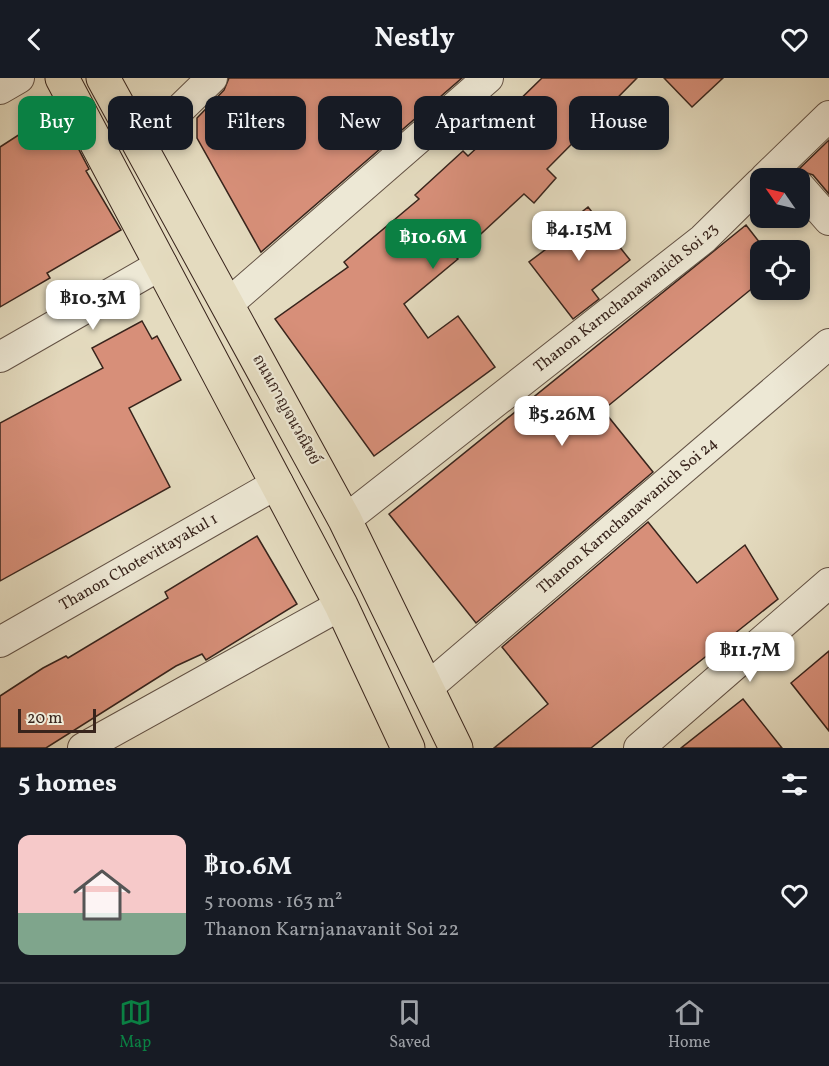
<!DOCTYPE html>
<html lang="en">
<head>
<meta charset="utf-8">
<style>
	:root { --surface:#171b24; --page:#242831; --text:#f1f3f6; --muted:#9ea1a6; --line:#363941; --accent:#0b8043 }
	body { margin:0; font-family:Vollkorn,"Noto Serif Thai",serif; background:var(--page); color:var(--text); height:100vh; display:flex; flex-direction:column; font-size:22px; white-space:nowrap }
	* { box-sizing:border-box; margin:0 }
	p { font-size:20px; color:var(--muted) }
	.icon { flex:none; width:33px; height:33px; fill:none; stroke:currentColor; stroke-width:2; stroke-linecap:round; stroke-linejoin:round }
	.map { position:relative; height:670px; overflow:hidden }
	.drawer { display:flex; flex-direction:column; background:var(--surface); flex:1 }
	.drawer>* { flex:none }
	.hud { position:absolute; left:18px; top:18px; width:794px; height:54px; display:flex; gap:12px }
	.needle { width:39px; rotate:304deg }
	.buttons { position:absolute; left:750px; top:90px; display:grid; gap:12px }
	.buttons a { display:grid; place-items:center; width:60px; height:60px; border-radius:12px; background:var(--surface); box-shadow:0 3px 9px #0003; font-size:30px }
	.scale { position:absolute; left:18px; bottom:15px; width:78px; box-sizing:border-box; padding-left:6px; border:3px solid #38241c; border-top:0; font-size:16px; line-height:21px; white-space:nowrap; color:#38241c; -webkit-text-stroke:4px #ede8d5; paint-order:stroke }
	.price { position:absolute; translate:-50% -51px; padding:0 14px; border-radius:12px; background:#fff; color:#222; font-size:20px; line-height:39px; filter:drop-shadow(0 2px 3px #0008) }
	.price::after { content:''; position:absolute; left:50%; top:36px; width:18px; height:14px; margin-left:-9px; background:inherit; clip-path:polygon(0 0,100% 0,50% 100%) }
	.price.active { background:var(--accent); color:#fff }
	ul { padding:0; list-style:none }
	li { display:flex; align-items:center; gap:18px; height:150px; padding:0 18px }
	li span { display:grid; place-items:center; flex:none; width:168px; height:120px; border-radius:12px; color:#555 }
	li>.icon { margin-inline-start:auto }
	span .icon { width:72px; height:72px; fill:#fffc; stroke-width:1 }
	li b { font-size:26px }
	h2 { display:flex; justify-content:space-between; align-items:center; height:72px; padding:0 18px; font-size:26px }
	.pill { padding:0 21px; border-radius:12px; background:var(--surface); box-shadow:0 3px 9px #0003; font-size:21px; line-height:54px }
	.pill.active { background:var(--accent); color:#fff }
	header { display:flex; justify-content:space-between; align-items:center; height:78px; padding:0 18px; background:var(--surface); font-size:27px; font-weight:700 }
	.menu { display:flex; justify-content:space-around; align-items:center; height:84px; border-top:2px solid var(--line); background:var(--surface); font-size:16px; color:var(--muted) }
	.menu a { display:grid; justify-items:center; gap:3px }
	.menu .active { color:var(--accent) }
	.map>svg:first-child { display:block }
	.building { fill:#d78f79; stroke:#38241c; stroke-width:1.5 }
	.lines { fill:none; stroke-linecap:round; stroke-linejoin:round }
	.minor-casing { stroke:#635245; stroke-width:32 }
	.major-casing { stroke:#38241c; stroke-width:35 }
	.minor { stroke:#ede8d5; stroke-width:30 }
	.major { stroke:#e4dbbf; stroke-width:33 }
	.labels { text-anchor:middle; dominant-baseline:central; stroke-width:4.5; stroke-linejoin:round; paint-order:stroke }
	.street-label { font-size:16px; fill:#38241c; stroke:#ede8d5 }
</style>
</head>
<body>
<header><svg class="icon" aria-label="back" viewBox="0 0 24 24"><path d="M15 5l-7 7 7 7"/></svg>Nestly<svg class="icon" aria-label="heart" viewBox="0 0 24 24"><path d="M12 20l-8-8c-3-5 5-10 8-4 3-6 11-1 8 4z"/></svg></header>
<div class="map">
<svg width="829" height="670" viewBox="0 0 829 670">
	<rect width="100%" height="100%" fill="#e4dbbf"/>
	<filter id="stains"><feTurbulence type="fractalNoise" baseFrequency=".00333" numOctaves="4"/><feColorMatrix values="0 0 0 0 .2 0 0 0 0 .09 0 0 0 0 .02 0 0 0 .5 -.17"/></filter>
	<radialGradient id="worn" r=".72"><stop offset=".6" stop-color="#630" stop-opacity="0"/><stop offset="1" stop-color="#630" stop-opacity=".3"/></radialGradient>
	<!-- building -->
	<path class="building" d="M229,0h233l-201,174 -64,-114v-20l27,-28z
		M542,0h95l-90,91 9,9 -22,25 -10,-9 -68,63 2,2 -54,45 24,34 30,-22 37,51 -121,89 -99,-137 73,-52 -4,-5 75,-63 -4,-4 48,-44 5,5 41,-38 -4,-4z
		M664,0h59l-31,29z
		M54,34l24,36 11,21 -3,2 35,59 -74,43 3,5 -50,29v-160z
		M829,62v54l-16,-19 -15,-5z
		M588,129l42,53 -38,30 7,9 -26,20 -44,-57 29,-22 -4,-6z
		M746,147l14,18v39l-157,128 50,62 -177,151 -87,-109z
		M142,243l10,18 5,-3 24,44 -52,28 41,79 -170,94v-158l103,-55 -11,-20z
		M648,444l49,61 48,-38 33,54 -187,149h-97l54,-44 -46,-57z
		M257,458l40,68 -91,56 -4,-6 -26,12 -130,82h-46v-52l43,-28 23,-12 2,2 100,-60 -3,-6z
		M829,573v80l-38,-48z
		M743,621l39,49h-101z"/>
	<g class="lines">
		<!-- minor casing -->
		<g class="minor-casing">
			<g id="minor">
				<path d="M0,11l19,-11"/>
				<path d="M141,69l71,-69"/>
				<path d="M765,100l64,-62"/>
				<path d="M800,109l29,33"/>
				<path d="M228,226l260,-226"/>
				<path d="M0,279l162,-93"/>
				<path id="s1" d="M345,442l358,-281 57,-56"/>
				<path id="s2" d="M0,564l278,-159"/>
				<path id="s3" d="M427,610l402,-344"/>
				<path d="M83,670l258,-143"/>
				<path d="M639,670l190,-165"/>
			</g>
		</g>
		<!-- major casing -->
		<g class="major-casing">
			<path id="major" d="M62,0l279,527 67,143
				M103,0l242,442 111,228"/>
		</g>
		<!-- minor -->
		<use href="#minor" class="minor"/>
		<!-- major -->
		<use href="#major" class="major"/>
	</g>
	<g class="labels">
		<!-- street labels -->
		<g class="street-label">
			<text stroke="none"><textPath href="#s1" startOffset="358">Thanon Karnchanawanich Soi 23</textPath></text>
			<text transform="translate(286 332) rotate(61)">ถนนกาญจนวณิชย์</text>
			<text stroke="none"><textPath href="#s3" startOffset="264">Thanon Karnchanawanich Soi 24</textPath></text>
			<text stroke="none"><textPath href="#s2" startOffset="160">Thanon Chotevittayakul 1</textPath></text>
		</g>
	</g>
	<rect width="100%" height="100%" filter="url(#stains)"/>
	<rect width="100%" height="100%" fill="url(#worn)"/>
</svg>
<div class="buttons">
<a><svg class="needle" viewBox="-14 -14 28 28"><path d="M0-13l5 13h-10z" fill="#e53935"/><path d="M0 13l5-13h-10z" fill="#9ea1a6"/></svg></a>
<a><svg class="icon" aria-label="locate" viewBox="0 0 24 24"><circle cx="12" cy="12" r="6"/><path d="M12 2v4M12 18v4M2 12h4M18 12h4"/></svg></a>
</div>
<div class="scale">20 m</div>
<b class="price" style="left:579px;top:184px">฿4.15M</b>
<b class="price active" style="left:433px;top:192px">฿10.6M</b>
<b class="price" style="left:93px;top:253px">฿10.3M</b>
<b class="price" style="left:562px;top:369px">฿5.26M</b>
<b class="price" style="left:750px;top:605px">฿11.7M</b>
<div class="hud">
<a class="pill active">Buy</a>
<a class="pill">Rent</a>
<a class="pill">Filters</a>
<a class="pill">New</a>
<a class="pill">Apartment</a>
<a class="pill">House</a>
</div>
</div>
<section class="drawer">
<h2>5 homes<svg class="icon" aria-label="filters" viewBox="0 0 24 24"><path d="M4 7h16M4 17h16"/><circle cx="9" cy="7" r="2"/><circle cx="15" cy="17" r="2"/></svg></h2>
<ul>
<li><span style="background:linear-gradient(#f6c9c9 65%,#7fa58c 0)"><svg class="icon" aria-label="home" viewBox="0 0 24 24"><path d="M3 11l9-7 9 7M6 9v11h12V9"/></svg></span><div><b>฿10.6M</b><p>5 rooms · 163 m²</p><p>Thanon Karnjanavanit Soi 22</p></div><svg class="icon" aria-label="heart" viewBox="0 0 24 24"><path d="M12 20l-8-8c-3-5 5-10 8-4 3-6 11-1 8 4z"/></svg></li>
</ul>
</section>
<nav class="menu">
<a class="active"><svg class="icon" aria-label="map" viewBox="0 0 24 24"><path d="M3 6l6-2 6 2 6-2v14l-6 2-6-2-6 2zM9 4v14M15 6v14"/></svg>Map</a>
<a><svg class="icon" aria-label="saved" viewBox="0 0 24 24"><path d="M7 4h10v16l-5-4-5 4z"/></svg>Saved</a>
<a><svg class="icon" aria-label="home" viewBox="0 0 24 24"><path d="M3 11l9-7 9 7M6 9v11h12V9"/></svg>Home</a>
</nav>
</body>
</html>
